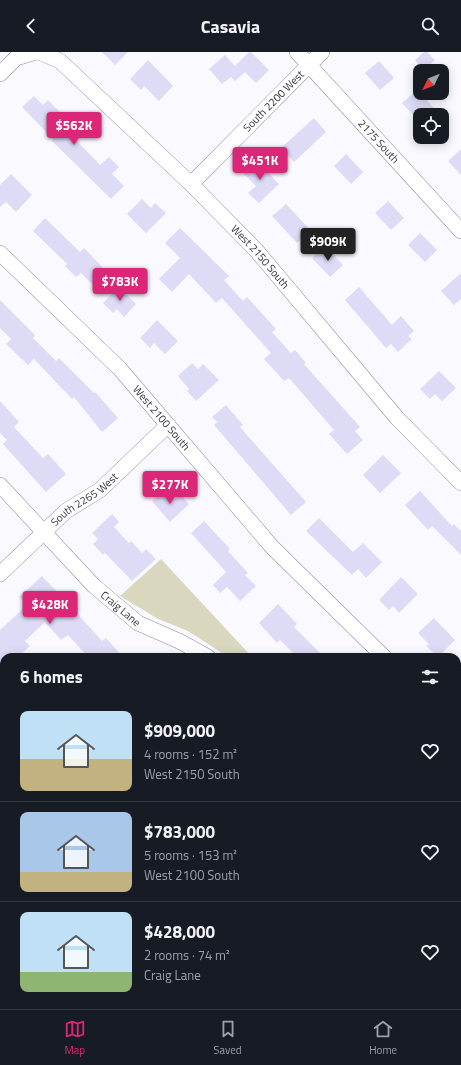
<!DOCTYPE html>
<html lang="en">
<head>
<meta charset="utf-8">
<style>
	:root { --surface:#171b24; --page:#242831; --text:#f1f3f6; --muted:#9ea1a6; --line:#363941; --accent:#db2777 }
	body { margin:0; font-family:"Titillium Web",sans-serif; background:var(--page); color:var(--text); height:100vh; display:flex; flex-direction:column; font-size:15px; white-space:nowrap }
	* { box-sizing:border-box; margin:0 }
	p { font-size:13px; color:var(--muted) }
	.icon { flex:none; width:22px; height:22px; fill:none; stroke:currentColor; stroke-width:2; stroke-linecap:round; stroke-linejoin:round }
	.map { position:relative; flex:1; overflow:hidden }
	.details { position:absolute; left:0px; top:601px; width:461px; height:356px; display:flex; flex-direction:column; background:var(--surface); border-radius:12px 12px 0 0; box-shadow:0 2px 10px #0003 }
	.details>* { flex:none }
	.needle { width:26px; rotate:227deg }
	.controls { position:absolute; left:413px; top:12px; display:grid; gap:8px }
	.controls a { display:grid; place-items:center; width:36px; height:36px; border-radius:8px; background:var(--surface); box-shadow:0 2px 10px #0003; font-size:20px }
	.price { position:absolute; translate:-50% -34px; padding:0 9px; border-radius:4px; background:var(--accent); color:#fff; font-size:13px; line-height:26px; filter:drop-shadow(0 1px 2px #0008) }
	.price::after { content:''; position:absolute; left:50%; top:24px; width:12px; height:9px; margin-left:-6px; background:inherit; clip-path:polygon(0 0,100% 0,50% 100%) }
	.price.on { background:#222; color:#fff }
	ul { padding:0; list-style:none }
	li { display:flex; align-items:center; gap:12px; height:100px; padding:0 20px }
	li+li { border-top:1px solid var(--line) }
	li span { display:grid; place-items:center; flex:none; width:112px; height:80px; border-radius:8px; color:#555 }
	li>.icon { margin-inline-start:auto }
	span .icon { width:48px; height:48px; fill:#fffc; stroke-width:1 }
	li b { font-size:17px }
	h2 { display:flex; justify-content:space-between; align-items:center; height:48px; padding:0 20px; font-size:17px }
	header { display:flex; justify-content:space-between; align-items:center; height:52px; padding:0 20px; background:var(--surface); font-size:18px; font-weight:700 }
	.tabs { display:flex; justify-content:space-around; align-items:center; height:56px; border-top:1px solid var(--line); background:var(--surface); font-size:11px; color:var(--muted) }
	.tabs a { display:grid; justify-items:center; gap:2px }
	.tabs .on { color:var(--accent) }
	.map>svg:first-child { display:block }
	.green { fill:#d9d8bf }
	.building { fill:#dedbf7 }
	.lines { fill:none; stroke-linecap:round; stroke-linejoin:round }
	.minor-casing { stroke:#8f8da6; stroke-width:16 }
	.minor { stroke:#fff; stroke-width:15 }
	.labels { text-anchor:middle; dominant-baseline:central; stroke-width:3.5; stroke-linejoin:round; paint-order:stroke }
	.street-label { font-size:11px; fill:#34333d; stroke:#faf9ff }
</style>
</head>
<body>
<header><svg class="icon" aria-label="back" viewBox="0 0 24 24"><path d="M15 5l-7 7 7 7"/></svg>Casavia<svg class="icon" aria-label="search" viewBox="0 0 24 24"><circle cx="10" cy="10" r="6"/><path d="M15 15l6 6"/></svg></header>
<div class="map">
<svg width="461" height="957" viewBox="0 0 461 957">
	<rect width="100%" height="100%" fill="#faf9ff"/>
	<!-- green -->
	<path class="green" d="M161,507l91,98h-24l-40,-26 -30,-12 -38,-23z"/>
	<!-- building -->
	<path class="building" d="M102,0h26l-13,13z
		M249,0h2l18,18 -13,13 -11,-11 -10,9 -4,-4 -9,7 -13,-15 16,-14 10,11z
		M424,0h3l8,8 -11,10 -9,-10z
		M148,8l25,26 -14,15 -15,-15 -3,4 -11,-11z
		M379,9l15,17 -14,12 -15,-17z
		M417,38l3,3 21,22h-28l-11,-12z
		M34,44l9,9 5,-5 22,23 2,-2 10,10 -7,8 25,26 9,-8 10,10 -7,7 12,12 -13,13 -59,-58 1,-2 -31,-32z
		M314,66l12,14 -32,30 -13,-14z
		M461,97v26l-13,-14z
		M346,102l17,18 -12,12 -17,-18z
		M256,108l23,24 -20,19 -11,-10 8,-7 -13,-13z
		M11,122l21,21 -16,17 -10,-10 -6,5v-22z
		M142,147l9,9 4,-5 11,10 -20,20 -19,-19z
		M388,149l16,17 -13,12 -16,-17z
		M286,152l25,27 -14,12 -25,-27z
		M45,166l35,34 4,-4 23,24 -14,13 -12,-12 -5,4 -11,-11 2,-2 -34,-33z
		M180,176l49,48 -5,4 19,21 4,-4 29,32 -4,3 19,21 4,-3 11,13 -2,1 56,63 -5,4 8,9 -16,14 -18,-20 5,-4 -45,-52 -5,3 -20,-22 7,-6 -49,-55 -6,5 -27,-29 -17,18 -13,-13 21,-21 -15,-15z
		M420,181l17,17 -12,12 -17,-17z
		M325,194l18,19 -13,12 -18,-19z
		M461,221v26l-7,6 -13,-14z
		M119,235l17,17 -12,13 -7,-8 -4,4 -10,-10z
		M359,235l33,38 9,-9 13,15 -6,5 4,3 -14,13 -7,-8 -5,4 -41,-48z
		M0,248l35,35 -2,3 23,23 3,-3 35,35 1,-1 23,26 -16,14 -28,-35 -2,2 -38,-40 -6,6 -22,-21 5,-5 -11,-11z
		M157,268l21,21 -13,13 -11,-11 -4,5 -10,-10z
		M192,311l6,6 5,-5 16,16 -23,21 -9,-10 2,-2 -11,-13z
		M439,319l17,17 -14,13 -7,-7 -5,5 -10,-10z
		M0,349l19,21 -5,5 29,31 5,-4 18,20 -20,18 -43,-48 4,-4 -7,-7z
		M226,353l17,20 -3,2 66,75 -15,13 -77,-90 3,-3 -5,-5z
		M383,403l18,18 -21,20 -17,-18z
		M165,438l9,10 6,-6 9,10 -19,18 -18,-21z
		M420,439l32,35 2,-2 7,7v24l-29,-29 -4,4 -23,-25z
		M112,462l7,8 -5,5 15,16 2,-2 11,12 4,-4 10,10 -24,22 -27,-28 -2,2 -10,-11 5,-5 -6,-6z
		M319,466l34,34 10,-9 19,19 -16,16 -8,-9 -6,6 -46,-44z
		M204,469l26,28 -2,2 20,22 -3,2 11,11 -16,15 -13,-14 -7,6 -7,-8 13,-13 -35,-39z
		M42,524l18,19 -5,4 14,15 5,-4 28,31 4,-3 17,19h-35l-20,-22 -7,5 -16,-18 -20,19 5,5 -12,11 -5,-5 -5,5h-4v4l-4,4v-35l27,-25 -8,-8z
		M401,525l17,17 -19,19 -6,-7 -4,4 -10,-10z
		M278,552l19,20 -3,3 30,30h-27l-17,-17 -3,3 -18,-20z
		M434,566l21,22 -17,17 -12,-11 3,-2 -11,-11z"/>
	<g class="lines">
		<!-- minor casing -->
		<g class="minor-casing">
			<g id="minor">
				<path id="s1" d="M39,0l21,9 131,123 65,66 141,168 64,65"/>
				<path id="s2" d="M297,0l164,179"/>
				<path d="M0,22l16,-16 20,-6"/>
				<path id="s3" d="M191,132l131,-132"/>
				<path id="s4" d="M0,201l120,116 152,178 112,110"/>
				<path id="s5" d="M0,433l94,101 44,37 43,19 27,15"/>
				<path id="s6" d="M0,522l66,-63 34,-21 68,-65"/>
				<path d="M457,678l4,4"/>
				<path d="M457,932l4,4"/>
				<path d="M249,953l3,4"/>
			</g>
		</g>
		<!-- minor -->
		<use href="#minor" class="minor"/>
	</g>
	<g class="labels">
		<!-- street labels -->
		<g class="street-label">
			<text stroke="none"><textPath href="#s3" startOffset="117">South 2200 West</textPath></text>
			<text stroke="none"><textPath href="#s2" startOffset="121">2175 South</textPath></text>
			<text stroke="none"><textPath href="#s1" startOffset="303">West 2150 South</textPath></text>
			<text stroke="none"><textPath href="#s4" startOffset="231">West 2100 South</textPath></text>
			<text stroke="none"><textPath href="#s6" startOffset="113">South 2265 West</textPath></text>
			<text stroke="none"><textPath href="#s5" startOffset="173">Craig Lane</textPath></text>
		</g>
	</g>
</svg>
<div class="controls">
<a><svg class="needle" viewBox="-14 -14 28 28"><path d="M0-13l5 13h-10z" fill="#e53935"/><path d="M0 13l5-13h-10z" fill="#9ea1a6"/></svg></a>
<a><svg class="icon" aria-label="locate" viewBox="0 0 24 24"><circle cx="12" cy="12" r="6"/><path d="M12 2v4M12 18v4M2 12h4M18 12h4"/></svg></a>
</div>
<b class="price" style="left:74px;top:94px">$562K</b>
<b class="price" style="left:260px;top:129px">$451K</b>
<b class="price on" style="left:328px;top:210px">$909K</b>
<b class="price" style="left:120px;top:250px">$783K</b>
<b class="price" style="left:170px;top:453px">$277K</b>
<b class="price" style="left:50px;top:573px">$428K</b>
<section class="details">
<h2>6 homes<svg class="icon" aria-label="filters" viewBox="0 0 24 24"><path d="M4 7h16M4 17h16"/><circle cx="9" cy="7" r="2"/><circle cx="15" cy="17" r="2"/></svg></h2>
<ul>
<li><span style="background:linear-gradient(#bfe0f5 60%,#c2b280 0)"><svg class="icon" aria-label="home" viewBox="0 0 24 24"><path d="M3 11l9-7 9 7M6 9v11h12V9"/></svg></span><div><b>$909,000</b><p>4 rooms · 152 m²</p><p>West 2150 South</p></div><svg class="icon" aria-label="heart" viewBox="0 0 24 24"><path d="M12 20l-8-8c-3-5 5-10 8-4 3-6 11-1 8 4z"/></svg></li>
<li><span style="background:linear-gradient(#a9c7e8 75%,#c2b280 0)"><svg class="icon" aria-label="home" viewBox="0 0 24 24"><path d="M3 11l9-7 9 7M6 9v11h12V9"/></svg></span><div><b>$783,000</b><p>5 rooms · 153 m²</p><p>West 2100 South</p></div><svg class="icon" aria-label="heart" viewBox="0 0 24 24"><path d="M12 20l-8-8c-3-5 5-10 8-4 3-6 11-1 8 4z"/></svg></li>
<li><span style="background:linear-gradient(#bfe0f5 75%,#8fb573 0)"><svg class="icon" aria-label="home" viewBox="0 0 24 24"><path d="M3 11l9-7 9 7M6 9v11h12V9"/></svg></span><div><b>$428,000</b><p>2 rooms · 74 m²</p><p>Craig Lane</p></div><svg class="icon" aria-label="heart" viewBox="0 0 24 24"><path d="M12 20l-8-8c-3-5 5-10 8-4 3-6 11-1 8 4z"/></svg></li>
</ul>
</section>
</div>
<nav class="tabs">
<a class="on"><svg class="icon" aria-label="map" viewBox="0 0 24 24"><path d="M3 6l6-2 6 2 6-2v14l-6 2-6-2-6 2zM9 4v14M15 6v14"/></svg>Map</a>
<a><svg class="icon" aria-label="saved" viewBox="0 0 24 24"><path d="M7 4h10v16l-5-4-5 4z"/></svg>Saved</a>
<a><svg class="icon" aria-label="home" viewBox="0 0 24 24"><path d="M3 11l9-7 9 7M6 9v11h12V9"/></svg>Home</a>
</nav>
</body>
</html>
